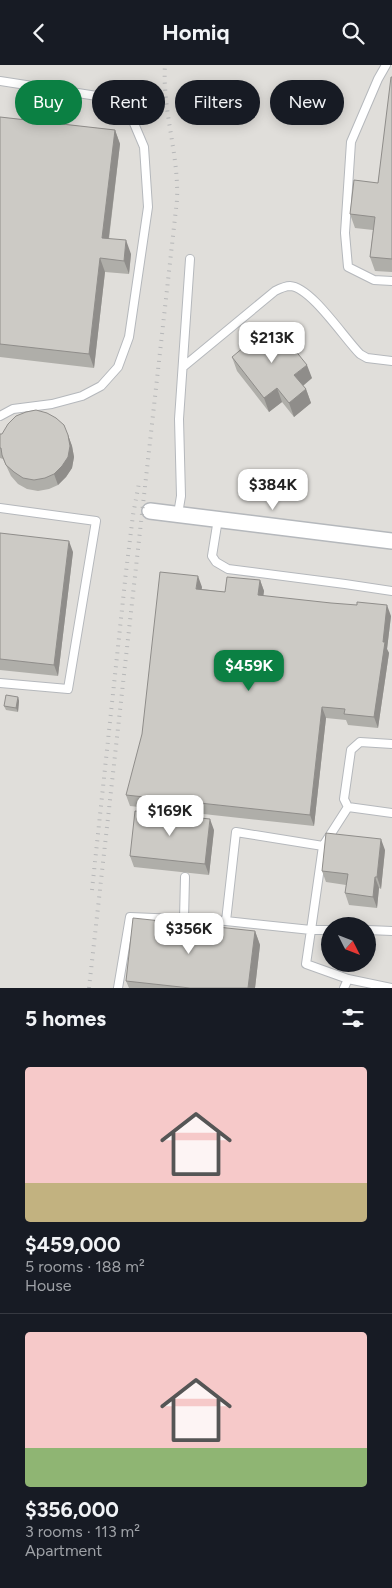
<!DOCTYPE html>
<html lang="en">
<head>
<meta charset="utf-8">
<style>
	:root { --surface:#171b24; --page:#242831; --text:#f1f3f6; --muted:#9ea1a6; --line:#363941; --accent:#0b8043 }
	body { margin:0; font-family:Figtree,sans-serif; background:var(--page); color:var(--text); height:100vh; display:flex; flex-direction:column; font-size:19px; white-space:nowrap }
	* { box-sizing:border-box; margin:0 }
	p { font-size:16px; color:var(--muted) }
	.icon { flex:none; width:28px; height:28px; fill:none; stroke:currentColor; stroke-width:2; stroke-linecap:round; stroke-linejoin:round }
	.map { position:relative; height:923px; overflow:hidden }
	.panel { display:flex; flex-direction:column; background:var(--surface); flex:1 }
	.panel>* { flex:none }
	.hud { position:absolute; left:15px; top:15px; width:362px; height:45px; display:flex; gap:10px }
	.needle { width:32px; rotate:132deg }
	.fabs { position:absolute; left:321px; top:852px; display:grid; gap:10px }
	.fabs a { display:grid; place-items:center; width:55px; height:55px; border-radius:50%; background:var(--surface); box-shadow:0 2px 12px #0003; font-size:25px }
	.price { position:absolute; translate:-50% -42px; padding:0 11px; border-radius:10px; background:#fff; color:#222; font-size:16px; line-height:32px; filter:drop-shadow(0 1px 2px #0008) }
	.price::after { content:''; position:absolute; left:50%; top:30px; width:15px; height:11px; margin-left:-8px; background:inherit; clip-path:polygon(0 0,100% 0,50% 100%) }
	.price.on { background:var(--accent); color:#fff }
	ul { padding:0; list-style:none }
	li { display:grid; align-content:center; gap:10px; height:265px; padding:0 25px }
	li+li { border-top:1px solid var(--line) }
	li span { display:grid; place-items:center; height:155px; border-radius:5px; color:#555 }
	li>.icon { margin-inline-start:auto }
	span .icon { width:90px; height:90px; fill:#fffc; stroke-width:1 }
	li b { font-size:21px }
	h2 { display:flex; justify-content:space-between; align-items:center; height:60px; padding:0 25px; font-size:21px }
	.tag { padding:0 18px; border-radius:22px; background:var(--surface); box-shadow:0 2px 12px #0003; font-size:18px; line-height:45px }
	.tag.on { background:var(--accent); color:#fff }
	header { display:flex; justify-content:space-between; align-items:center; height:65px; padding:0 25px; background:var(--surface); font-size:22px; font-weight:700 }
	.map>svg:first-child { display:block }
	.industrial { fill:#e0deda; fill-rule:evenodd }
	.lines { fill:none; stroke-linecap:round; stroke-linejoin:round }
	.lane-casing { stroke:#b5b8bc; stroke-width:10 }
	.street-casing { stroke:#b5b8bc; stroke-width:18 }
	.lane { stroke:#fff; stroke-width:8 }
	.street { stroke:#fff; stroke-width:15 }
	.rail { stroke:#b6b7b8; stroke-width:4; stroke-dasharray:1 6; stroke-linecap:butt }
	.wall { fill:#afaea9 }
	.shaded-wall { fill:#8f8d8a }
	.building { fill:#cccac5; stroke:#8f8d8a }
</style>
</head>
<body>
<header><svg class="icon" aria-label="back" viewBox="0 0 24 24"><path d="M15 5l-7 7 7 7"/></svg>Homiq<svg class="icon" aria-label="search" viewBox="0 0 24 24"><circle cx="10" cy="10" r="6"/><path d="M15 15l6 6"/></svg></header>
<div class="map">
<svg width="392" height="923" viewBox="0 0 392 923">
	<rect width="100%" height="100%" fill="#f1efe8"/>
	<!-- industrial -->
	<path class="industrial" d="M0,0h392v923h-392zM330,861h38v38h-38z"/>
	<g class="lines">
		<!-- lane casing -->
		<g class="lane-casing">
			<path id="lane" d="M386,0l-8,14 -27,63 -6,91 3,34 26,13 18,1
				M0,16l97,15 20,11 16,14 11,26 4,60 -19,130 -11,30 -17,19 -19,10 -30,8 -39,5 -13,7
				M183,302l92,-76c4,-2 10,-5 15,-5 21,1 54,52 70,68l7,4 25,3
				M0,443l96,13 -28,168 -68,-6
				M178,449l3,-18 -2,-77 11,-160
				M218,454l-6,37 4,6 12,7 117,15 47,7
				M392,679l-32,-2 -9,8 -7,49 4,8 44,6
				M184,854l1,-42
				M226,856l10,-89 87,14
				M330,865h-19l12,-84 25,-39
				M368,865l24,1
				M118,923l12,-71 96,4 85,9 -5,34 42,15 43,9
				M344,923l4,-9"/>
		</g>
		<!-- street casing -->
		<g class="street-casing">
			<path id="street" d="M150,446l242,30"/>
		</g>
		<!-- lane -->
		<use href="#lane" class="lane"/>
		<!-- street -->
		<use href="#street" class="street"/>
		<!-- rail -->
		<path class="rail" d="M92,825l34,-318 7,-57 6,-32
			M89,923l88,-788c2,-46 -15,-90 -12,-135"/>
	</g>
	<!-- wall -->
	<path class="wall" d="M392,12v195l-17,-1 -5,-14 3,-27 -18,-2 -5,-14 28,-31z
		M0,52l115,13 5,14 -11,95 22,15 -2,20 -24,-2 -11,96 -94,-11z
		M232,292l80,21 -9,8 3,3 5,14 -17,14 -12,-15 -13,10 -32,-41z
		M0,369l68,1 4,11 2,11 -2,11 -6,9 -8,8 -9,4 -11,2 -11,-2 -9,-5 -7,-8 -8,-17 -3,-1z
		M0,468l73,19 -15,124 -58,-6z
		M260,515l4,11 -1,5 128,20 -4,33 2,4 -11,75 -30,-3 -2,-5 -20,-2 -12,108 -184,-20 -4,-11 76,-208v2l23,3z
		M18,632l1,4 -1,11 -12,-2 -2,-4z
		M214,765l-5,45 -75,-8 -4,-11z
		M385,785l-4,39 -2,-1 -2,20 -28,-3 -4,-12 1,-8 -20,-3 -4,-11z
		M255,866l5,14 -5,43h-126l-3,-7z"/>
	<!-- shaded-wall -->
	<path class="shaded-wall" d="M115,65l5,14 -13,108 -5,-14z
		M126,175l5,14 -2,20 -5,-13z
		M100,193l5,14 -11,96 -5,-14z
		M307,300l5,13 -13,11 -5,-14z
		M277,323l5,14 -13,10 -5,-14z
		M306,324l5,14 -17,14 -5,-14z
		M68,370l4,11 2,11 -2,11 -6,9 -8,8 -4,-11z
		M69,476l4,11 -15,124 -4,-11z
		M198,511l4,11 -2,13 -4,-11z
		M260,515l4,11 -2,15 -4,-11z
		M387,540l4,11 -4,33 2,4 -11,75 -4,-11z
		M18,632l1,4 -1,11 -2,-4z
		M322,642l4,11 -12,108 -4,-11z
		M210,754l4,11 -5,45 -4,-11z
		M381,774l4,11 -4,39 -4,-12z
		M375,812l4,11 -2,20 -4,-11z
		M255,866l5,14 -5,43h-7z"/>
	<!-- building -->
	<path class="building" d="M391,12h1v182l-22,-2 5,-40 -25,-3 4,-34 24,3z
		M0,52l115,13 -13,108 24,2 -2,21 -24,-3 -11,96 -89,-10z
		M273,258l34,42 -13,10 12,14 -17,14 -12,-15 -13,10 -32,-41z
		M36,345l11,3 9,5 8,7 4,10 2,11 -2,11 -6,9 -8,8 -9,4 -11,2 -11,-2 -9,-6 -8,-7 -4,-10 -1,-7h-1v-14h2l6,-10 8,-8 10,-4z
		M0,468l69,8 -15,124 -54,-6z
		M160,507l38,4 -2,13 29,3 2,-15 33,3 -2,15 73,8 26,2v-3l30,3 -4,37h2l-11,75 -30,-3 1,-5 -23,-2 -12,108 -184,-20 16,-61z
		M6,630l12,2 -2,11 -12,-2z
		M135,746l75,8 -5,45 -75,-8z
		M326,768l55,6 -4,38h-2l-2,20 -28,-4 3,-19 -26,-3z
		M133,853l122,13 -7,57h-58l-64,-7z"/>
</svg>
<div class="fabs">
<a><svg class="needle" viewBox="-14 -14 28 28"><path d="M0-13l5 13h-10z" fill="#e53935"/><path d="M0 13l5-13h-10z" fill="#9ea1a6"/></svg></a>
</div>
<b class="price" style="left:272px;top:299px">$213K</b>
<b class="price" style="left:273px;top:446px">$384K</b>
<b class="price on" style="left:249px;top:627px">$459K</b>
<b class="price" style="left:170px;top:772px">$169K</b>
<b class="price" style="left:189px;top:890px">$356K</b>
<div class="hud">
<a class="tag on">Buy</a>
<a class="tag">Rent</a>
<a class="tag">Filters</a>
<a class="tag">New</a>
</div>
</div>
<section class="panel">
<h2>5 homes<svg class="icon" aria-label="filters" viewBox="0 0 24 24"><path d="M4 7h16M4 17h16"/><circle cx="9" cy="7" r="2"/><circle cx="15" cy="17" r="2"/></svg></h2>
<ul>
<li><span style="background:linear-gradient(#f6c9c9 75%,#c2b280 0)"><svg class="icon" aria-label="home" viewBox="0 0 24 24"><path d="M3 11l9-7 9 7M6 9v11h12V9"/></svg></span><div><b>$459,000</b><p>5 rooms · 188 m²</p><p>House</p></div></li>
<li><span style="background:linear-gradient(#f6c9c9 75%,#8fb573 0)"><svg class="icon" aria-label="home" viewBox="0 0 24 24"><path d="M3 11l9-7 9 7M6 9v11h12V9"/></svg></span><div><b>$356,000</b><p>3 rooms · 113 m²</p><p>Apartment</p></div></li>
</ul>
</section>
</body>
</html>
